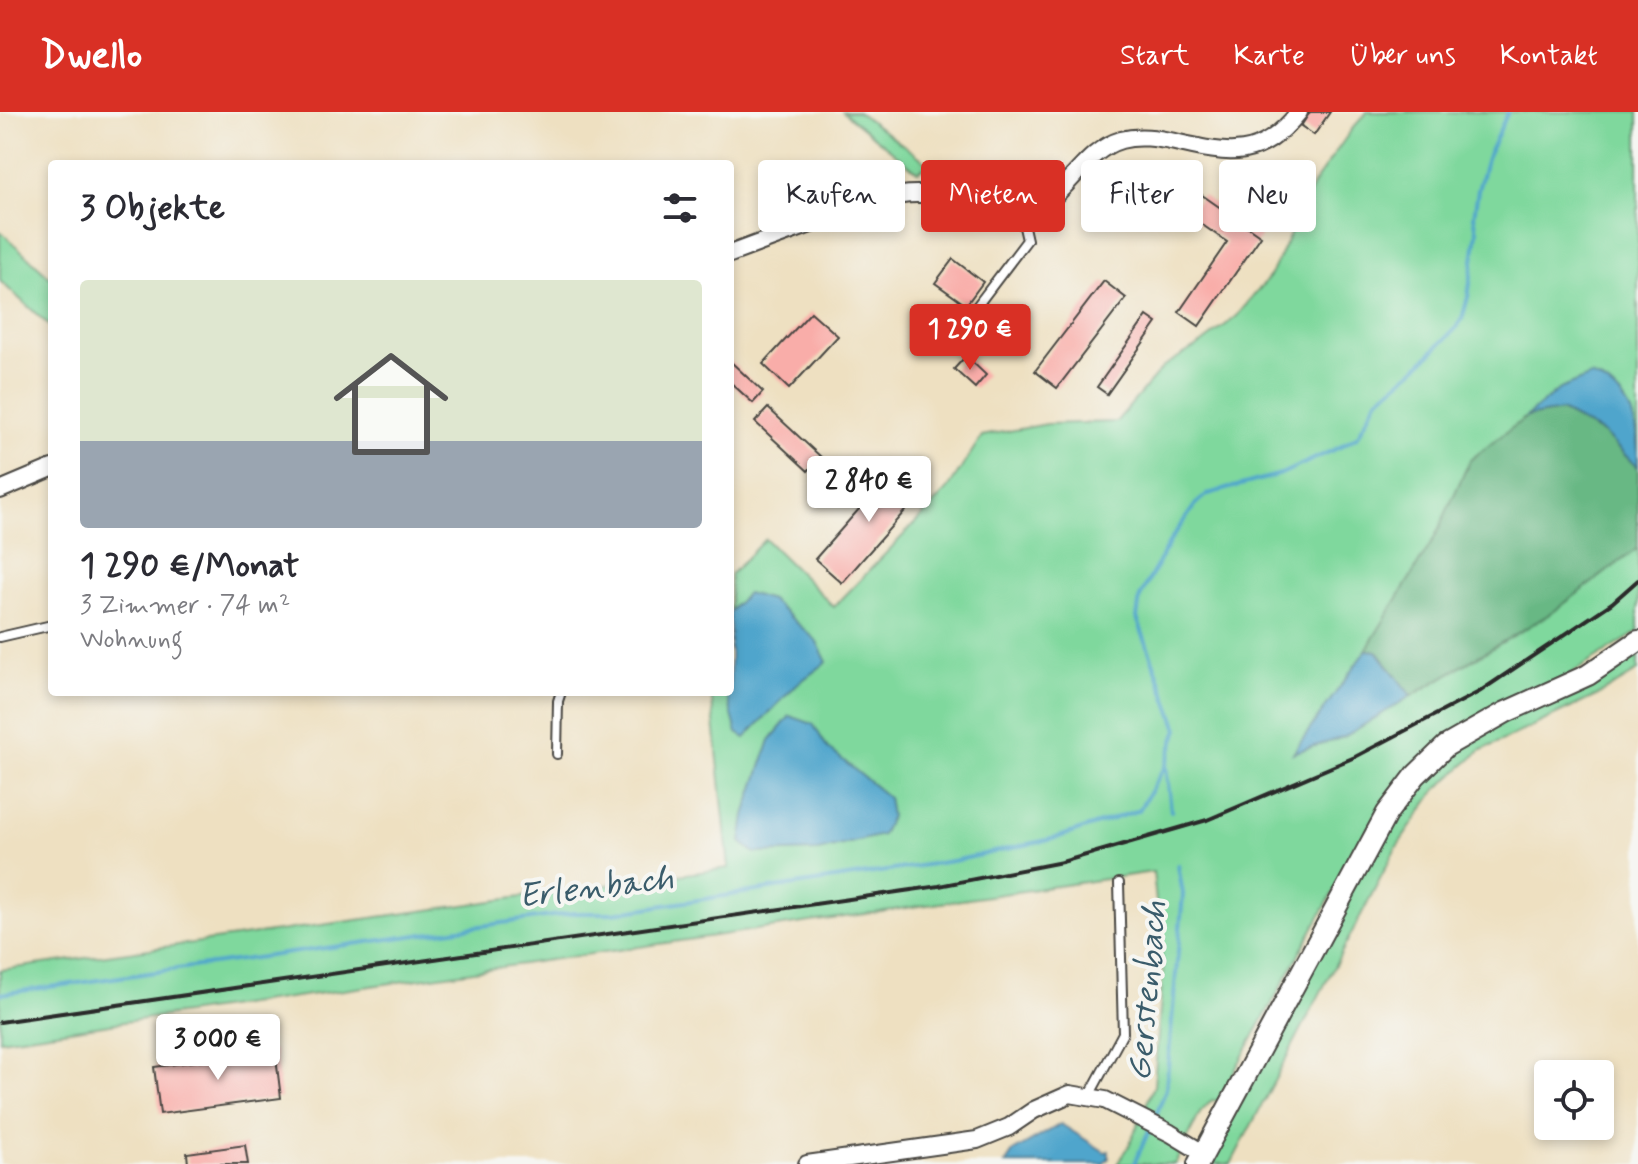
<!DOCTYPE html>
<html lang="de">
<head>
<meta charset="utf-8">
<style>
	:root { --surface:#fff; --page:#f7f7f7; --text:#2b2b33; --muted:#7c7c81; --accent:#d93025 }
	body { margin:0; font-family:Mynerve,sans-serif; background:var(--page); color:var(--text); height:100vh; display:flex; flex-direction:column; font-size:30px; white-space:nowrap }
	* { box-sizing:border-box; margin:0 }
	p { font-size:26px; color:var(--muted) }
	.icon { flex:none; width:44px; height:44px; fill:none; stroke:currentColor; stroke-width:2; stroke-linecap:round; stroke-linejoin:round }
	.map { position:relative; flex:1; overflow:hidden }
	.side { position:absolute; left:48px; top:48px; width:686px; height:536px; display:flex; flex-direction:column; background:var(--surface); border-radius:8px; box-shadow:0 4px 12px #0003 }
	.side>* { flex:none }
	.hud { position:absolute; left:758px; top:48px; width:760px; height:72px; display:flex; gap:16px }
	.fabs { position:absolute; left:1534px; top:948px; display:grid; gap:16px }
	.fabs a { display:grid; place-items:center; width:80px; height:80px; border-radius:8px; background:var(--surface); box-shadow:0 4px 12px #0003; font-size:40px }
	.price { position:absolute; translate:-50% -68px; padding:0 18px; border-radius:8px; background:#fff; color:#222; font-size:26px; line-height:52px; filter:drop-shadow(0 2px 4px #0008) }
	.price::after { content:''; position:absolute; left:50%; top:48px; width:24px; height:18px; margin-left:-12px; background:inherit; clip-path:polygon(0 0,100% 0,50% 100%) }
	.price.active { background:var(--accent); color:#fff }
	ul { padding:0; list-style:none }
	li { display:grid; align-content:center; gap:16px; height:424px; padding:0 32px }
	li span { display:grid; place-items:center; height:248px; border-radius:8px; color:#555 }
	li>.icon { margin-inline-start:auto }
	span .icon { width:144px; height:144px; fill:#fffc; stroke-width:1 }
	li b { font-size:34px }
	h2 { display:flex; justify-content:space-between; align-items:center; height:96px; padding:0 32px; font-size:34px }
	.tag { padding:0 28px; border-radius:8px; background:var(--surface); box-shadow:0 4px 12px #0003; font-size:28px; line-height:72px }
	.tag.active { background:var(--accent); color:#fff }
	header { display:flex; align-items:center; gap:48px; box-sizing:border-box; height:112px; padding:0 40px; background:var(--accent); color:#fff }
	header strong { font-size:38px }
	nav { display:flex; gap:44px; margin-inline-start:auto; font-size:28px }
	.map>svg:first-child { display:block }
	.green { fill:#7fd89d; stroke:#558264; stroke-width:2 }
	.forest { fill:#67b884; stroke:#497258; stroke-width:2 }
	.water { fill:#50a5cc; stroke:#3e687c; stroke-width:2 }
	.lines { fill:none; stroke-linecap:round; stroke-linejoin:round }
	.stream { stroke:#50a5cc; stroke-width:4 }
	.building { fill:#f9ada9 }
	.service-casing { stroke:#484642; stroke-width:12 }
	.minor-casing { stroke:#484642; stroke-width:20 }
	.tertiary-casing { stroke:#484642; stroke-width:24 }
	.service { stroke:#fff; stroke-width:8 }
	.minor { stroke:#fff; stroke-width:16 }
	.tertiary { stroke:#fff; stroke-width:20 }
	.rail { stroke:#2b2b2b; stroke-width:4 }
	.labels { text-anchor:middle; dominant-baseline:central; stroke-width:8; stroke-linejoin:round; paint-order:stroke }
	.water-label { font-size:34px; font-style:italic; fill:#3a5c6b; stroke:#f6f6f2 }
</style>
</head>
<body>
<header>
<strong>Dwello</strong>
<nav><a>Start</a><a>Karte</a><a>Über uns</a><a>Kontakt</a></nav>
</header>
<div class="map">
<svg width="1638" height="1052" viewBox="0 0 1638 1052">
	<rect width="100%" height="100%" fill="#f6f6f2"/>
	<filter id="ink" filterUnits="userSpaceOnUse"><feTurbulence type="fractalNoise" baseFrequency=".0125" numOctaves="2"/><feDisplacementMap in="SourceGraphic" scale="16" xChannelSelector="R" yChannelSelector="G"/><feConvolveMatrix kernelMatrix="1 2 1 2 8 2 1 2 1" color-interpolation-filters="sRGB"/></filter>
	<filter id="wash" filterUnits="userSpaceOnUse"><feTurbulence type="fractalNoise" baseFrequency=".006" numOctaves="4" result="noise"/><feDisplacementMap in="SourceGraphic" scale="32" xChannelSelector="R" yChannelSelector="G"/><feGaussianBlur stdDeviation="1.8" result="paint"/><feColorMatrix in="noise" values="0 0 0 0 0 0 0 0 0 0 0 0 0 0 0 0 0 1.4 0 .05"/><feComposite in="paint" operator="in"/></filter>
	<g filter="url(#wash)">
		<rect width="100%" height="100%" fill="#eee0c1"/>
		<!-- green -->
		<path class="green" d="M843,0h15l70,51 -10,9z
			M1367,0h271v370l-234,205 8,9 141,-84 85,-64v84l-238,148 -33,51 -149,270 -6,-1 -12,13 -25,51h-58l11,-16 26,-62 9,-114 -10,-100 -1153,168v-70l729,-102 -18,-176h19v-117l35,-36 69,68 114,-118 34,-53 65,-12 69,-2 48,-56 38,-23 34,-26 35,-42 43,-92 38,-54z
			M0,119l52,48v49l-52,-47z
			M1638,539v20l-40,24 -118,56 -44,39 -40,58 -165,316h-23l172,-330 42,-55 46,-39z"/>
		<!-- forest -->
		<path class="forest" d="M1561,299l42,22 35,35v80l-85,64 -142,84 -34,-45 -11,-1 69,-113 35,-77 56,-43z"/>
		<!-- water -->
		<path class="water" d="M1591,264c44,17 47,50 47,92l-35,-35 -42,-22 -35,6 33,-28z
			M747,481l24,7 45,40 11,22 -31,23 -51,53 -8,-5 -11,-41h4v-81z
			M1366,538l11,1 34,45 -67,41 -51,16z
			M790,604l23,8 14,23 61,50 3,19 -9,19 -64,16 -63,2 -14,-11 4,-27 25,-75z
			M1061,1012l44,28 4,-1v7l-6,6h-98l8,-12z"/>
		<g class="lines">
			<!-- stream -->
			<path class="stream" d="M1171,699l-5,-46 12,-36 -41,-111 3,-21 31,-58 25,-35 12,-10 73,-20 59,-27 18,-11 19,-36 40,-33 40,-40 5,-8 6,-22 9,-65 -3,-16 4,-26 9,-32 21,-46
				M0,882l573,-81h40l345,-53 98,-22 83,-28 27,-45
				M1155,1006l11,-29 17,-195 -5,-29
				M1134,1052l17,-38"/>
		</g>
		<g id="blocks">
			<!-- building -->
			<path class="building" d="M1310,0h20l-16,23 -13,-9z
				M1202,83l59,41 -62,90 -20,-14 48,-70 -39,-27z
				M953,147l30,23 -17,23 -31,-22z
				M1104,169l22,17 -69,90 -22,-17z
				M933,195l22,17 -9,11 -22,-17z
				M811,200l27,24 -49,53 -26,-25z
				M1147,204l10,7 -50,71 -10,-7z
				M966,244l20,19 -11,13 -21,-19z
				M730,249l33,31 -10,11 -23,-21z
				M768,296l53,49 -13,14 -53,-49z
				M897,354l27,23 -82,94 -27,-24z
				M275,938l6,48 -121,16 -6,-47z
				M245,1033l3,19h-60l-1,-11z"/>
		</g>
	</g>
	<g filter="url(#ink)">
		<use href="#blocks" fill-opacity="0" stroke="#484642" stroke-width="2"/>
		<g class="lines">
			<!-- service casing -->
			<g class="service-casing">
				<path id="service" d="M955,223l72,-95 -6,-26
					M0,525l52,-12
					M557,642l1,-53 3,-9
					M1089,984l34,-63 -4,-150"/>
			</g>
			<!-- minor casing -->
			<g class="minor-casing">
				<path id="minor" d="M730,142c34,-13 68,-25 103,-38 28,-10 56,-23 87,-22 31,2 71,26 100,20 44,-8 59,-62 101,-74 18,-5 36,-2 54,2 56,13 84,19 124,-30
					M0,378l52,-22
					M807,1052l170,-24 32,-13 25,-17 36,-16 35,6 65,33 33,20"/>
			</g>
			<!-- tertiary casing -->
			<g class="tertiary-casing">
				<path id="tertiary" d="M1198,1052l189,-351 29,-38 30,-29 60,-34 82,-37 50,-34"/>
			</g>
			<!-- service -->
			<use href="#service" class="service"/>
			<!-- minor -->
			<use href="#minor" class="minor"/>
			<!-- tertiary -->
			<use href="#tertiary" class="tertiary"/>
			<!-- rail -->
			<path class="rail" d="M0,910l939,-136 123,-24 145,-42 148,-63 124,-65 133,-89 26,-23"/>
		</g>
	</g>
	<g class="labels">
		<!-- water labels -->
		<g class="water-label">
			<text transform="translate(596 776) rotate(-7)">Erlenbach</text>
			<text transform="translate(1148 879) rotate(-85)">Gerstenbach</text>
		</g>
	</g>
</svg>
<div class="fabs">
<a><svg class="icon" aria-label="locate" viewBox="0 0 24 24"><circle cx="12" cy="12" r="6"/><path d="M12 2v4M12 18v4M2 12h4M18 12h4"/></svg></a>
</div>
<b class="price active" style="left:970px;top:260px">1 290 €</b>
<b class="price" style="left:869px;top:412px">2 840 €</b>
<b class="price" style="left:218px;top:970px">3 000 €</b>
<div class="hud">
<a class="tag">Kaufen</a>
<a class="tag active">Mieten</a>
<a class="tag">Filter</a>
<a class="tag">Neu</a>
</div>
<section class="side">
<h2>3 Objekte<svg class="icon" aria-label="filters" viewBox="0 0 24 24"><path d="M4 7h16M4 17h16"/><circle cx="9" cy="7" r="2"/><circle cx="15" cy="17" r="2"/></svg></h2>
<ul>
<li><span style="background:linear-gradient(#dfe7d0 65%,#9aa5b1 0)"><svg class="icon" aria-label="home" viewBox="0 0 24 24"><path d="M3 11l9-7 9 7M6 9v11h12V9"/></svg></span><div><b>1 290 €/Monat</b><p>3 Zimmer · 74 m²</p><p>Wohnung</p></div></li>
</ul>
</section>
</div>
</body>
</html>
